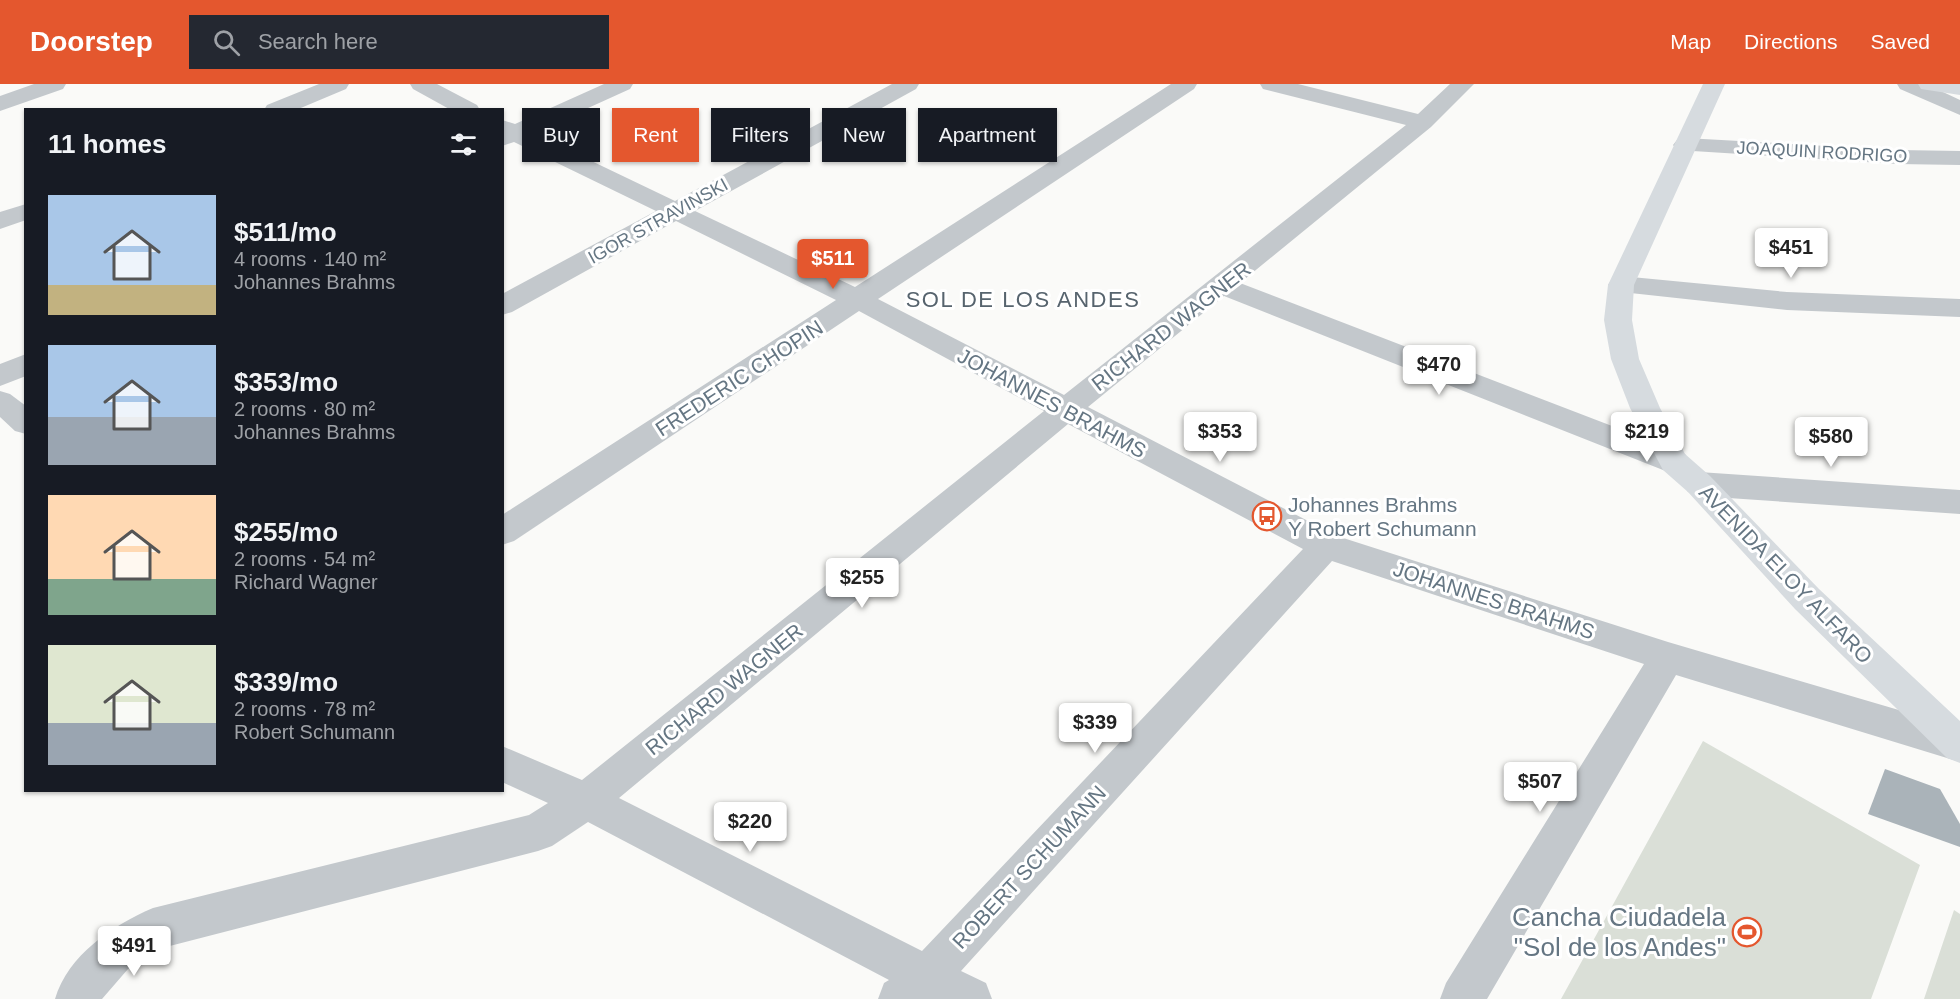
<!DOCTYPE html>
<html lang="en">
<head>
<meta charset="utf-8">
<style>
	:root { --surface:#171b24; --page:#242831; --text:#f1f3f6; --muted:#9ea1a6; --accent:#e4572e }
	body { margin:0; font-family:Helvetica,sans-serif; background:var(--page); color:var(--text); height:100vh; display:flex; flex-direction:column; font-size:22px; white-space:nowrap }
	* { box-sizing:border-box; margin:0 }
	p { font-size:20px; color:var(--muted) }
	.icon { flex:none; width:33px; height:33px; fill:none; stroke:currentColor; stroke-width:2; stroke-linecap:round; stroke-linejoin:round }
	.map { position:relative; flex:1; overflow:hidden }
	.panel { position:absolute; left:24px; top:24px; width:480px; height:684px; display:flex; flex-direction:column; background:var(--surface); border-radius:0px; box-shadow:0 2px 4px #0004 }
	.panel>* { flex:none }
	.banner { position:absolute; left:522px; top:24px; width:570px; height:54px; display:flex; gap:12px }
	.price { position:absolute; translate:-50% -51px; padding:0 14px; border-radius:6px; background:#fff; color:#222; font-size:20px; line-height:39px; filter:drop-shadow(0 2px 3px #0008) }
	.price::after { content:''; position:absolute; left:50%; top:36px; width:18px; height:14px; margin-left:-9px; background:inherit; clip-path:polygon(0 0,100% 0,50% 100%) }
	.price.on { background:var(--accent); color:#fff }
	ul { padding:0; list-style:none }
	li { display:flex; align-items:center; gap:18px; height:150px; padding:0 24px }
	li span { display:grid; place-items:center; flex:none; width:168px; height:120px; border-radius:0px; color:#555 }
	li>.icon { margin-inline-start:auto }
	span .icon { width:72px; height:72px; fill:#fffc; stroke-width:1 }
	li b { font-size:26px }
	h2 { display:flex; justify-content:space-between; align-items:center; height:72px; padding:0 24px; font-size:26px }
	.pill { padding:0 21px; border-radius:0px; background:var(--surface); box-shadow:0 2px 4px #0004; font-size:21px; line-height:54px }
	.pill.on { background:var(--accent); color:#fff }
	header { display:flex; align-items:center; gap:36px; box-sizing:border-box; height:84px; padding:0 30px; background:var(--accent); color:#fff }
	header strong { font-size:28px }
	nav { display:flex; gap:33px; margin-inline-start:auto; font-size:21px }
	.search { width:420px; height:54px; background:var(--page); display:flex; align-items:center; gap:15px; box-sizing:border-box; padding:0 21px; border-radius:0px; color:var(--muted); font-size:22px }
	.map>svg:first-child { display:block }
	.green { fill:#dadfd7 }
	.building { fill:#aab3b9 }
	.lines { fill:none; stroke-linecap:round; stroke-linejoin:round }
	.street { fill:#c3c8cc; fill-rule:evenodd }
	.secondary { fill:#d6dbdf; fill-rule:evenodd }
	.labels { text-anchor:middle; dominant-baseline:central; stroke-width:6; stroke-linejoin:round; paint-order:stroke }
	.far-street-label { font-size:18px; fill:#657683; stroke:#fff }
	.street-label { font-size:21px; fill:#657683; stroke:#fff }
	.poi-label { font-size:21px; fill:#657683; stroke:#fff; text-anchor:start }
	.neighbourhood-label { font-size:22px; letter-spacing:1.5px; fill:#57646e; stroke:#fff }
	.near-poi-label { font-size:26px; fill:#657683; stroke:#fff; text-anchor:end }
</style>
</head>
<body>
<header>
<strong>Doorstep</strong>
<div class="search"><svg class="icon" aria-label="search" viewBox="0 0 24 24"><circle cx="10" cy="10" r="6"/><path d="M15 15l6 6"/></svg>Search here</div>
<nav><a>Map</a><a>Directions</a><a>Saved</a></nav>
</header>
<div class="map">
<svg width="1960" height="915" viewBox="0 0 1960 915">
	<rect width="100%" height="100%" fill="#fafaf8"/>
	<!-- green -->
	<path class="green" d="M1703,657l217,124 -49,134h-310z
		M1954,826l6,4v85h-36z"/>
	<!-- building -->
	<path class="building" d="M1885,685l55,20 20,35v23l-92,-33z"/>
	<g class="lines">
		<!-- street -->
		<path class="street" d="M34,0h32l-3,5 -63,22v-15z
			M319,0h30l-3,5 -50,21h-32l3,-5z
			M410,0h27l40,21 3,5h-29l-38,-21z
			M604,0h29l-3,5 -97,44 142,68 217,-117h27l-3,5 -221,122 160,76 316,-203h26l-3,5 -316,210 186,96 342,-270 -143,-36 -3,-5h38l120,30 32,-30h24l-43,43 -191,156 445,171 5,8 -5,8 -11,4 -11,-4 -439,-174 -136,111 249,129 331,106 292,86v34l-284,-87 -189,324h-47l6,-16 198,-319 -312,-103 -371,410 25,12 6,16h-114l6,-16 5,-3 -301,-158 -36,24 -14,5 -376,97 -34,21 -26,30h-47c13,-44 58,-74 98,-91l376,-93 19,-12 -46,-21v-36l80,34 462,-369 -185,-100 -345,230 -12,4v-30l334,-215 -160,-79 -164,91 -10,3v-21l154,-83 -142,-69 -12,4v-26l13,4zM1068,340l235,125 -381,402 -303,-153z
			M1897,0h29l34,16v15l-60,-26z
			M1685,54l213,12 62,1v14l-62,-1 -221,-14 -4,-5 4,-5z
			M26,120v16l-26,9v-17z
			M1621,192l166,16 173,7v18l-173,-7 -175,-19 -4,-6 4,-6z
			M26,270v22l-26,10v-22z
			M0,307l10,3 16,12v28l-11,-3 -15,-14z
			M1699,388l261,18v24l-261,-18 -11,-4 -5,-8 5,-8z"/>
		<!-- secondary -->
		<path class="secondary" d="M1703,0h22l-91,201 -2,35 7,39 21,49 25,46 25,22 109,113 141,132v42l-13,-5 -152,-149 -107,-117 -25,-22 -33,-62 -19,-49 -7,-39 4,-35z
			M1918,0h42v11l-39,-6z"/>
	</g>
	<!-- icons -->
	<defs>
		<g id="bus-ring" transform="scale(1.5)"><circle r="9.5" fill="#fff" stroke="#e4572e" stroke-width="1.5"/><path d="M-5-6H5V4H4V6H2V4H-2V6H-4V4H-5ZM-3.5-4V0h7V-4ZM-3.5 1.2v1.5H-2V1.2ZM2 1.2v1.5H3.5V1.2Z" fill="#e4572e"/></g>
		<g id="stadium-ring" transform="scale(1.5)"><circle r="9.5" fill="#fff" stroke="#e4572e" stroke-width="1.5"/><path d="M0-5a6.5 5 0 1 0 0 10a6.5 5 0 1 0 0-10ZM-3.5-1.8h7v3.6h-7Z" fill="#e4572e"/></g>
	</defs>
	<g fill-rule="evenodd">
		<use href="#bus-ring" x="1267" y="432"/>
		<use href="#stadium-ring" x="1747" y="848"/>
	</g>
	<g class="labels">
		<!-- far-street labels -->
		<g class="far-street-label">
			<text transform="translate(1822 68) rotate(3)">JOAQUIN RODRIGO</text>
			<text transform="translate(658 137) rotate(-29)">IGOR STRAVINSKI</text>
		</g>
		<!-- street labels -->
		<g class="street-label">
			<text transform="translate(1171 242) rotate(-38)">RICHARD WAGNER</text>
			<text transform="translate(739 294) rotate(-33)">FREDERIC CHOPIN</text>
			<text transform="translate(1052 319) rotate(28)">JOHANNES BRAHMS</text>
			<text transform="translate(1786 490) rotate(46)">AVENIDA ELOY ALFARO</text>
			<text transform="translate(1494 516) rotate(18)">JOHANNES BRAHMS</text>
			<text transform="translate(724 605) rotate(-39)">RICHARD WAGNER</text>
			<text transform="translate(1029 783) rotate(-47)">ROBERT SCHUMANN</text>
		</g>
		<!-- poi labels -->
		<g class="poi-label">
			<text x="1288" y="420">Johannes Brahms<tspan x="1288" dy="24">Y Robert Schumann</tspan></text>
		</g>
		<!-- neighbourhood labels -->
		<g class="neighbourhood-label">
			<text x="1023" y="215">SOL DE LOS ANDES</text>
		</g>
		<!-- near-poi labels -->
		<g class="near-poi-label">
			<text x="1726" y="833">Cancha Ciudadela<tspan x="1726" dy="30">"Sol de los Andes"</tspan></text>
		</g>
	</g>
</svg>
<b class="price" style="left:1791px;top:195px">$451</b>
<b class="price on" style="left:833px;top:206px">$511</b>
<b class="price" style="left:1439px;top:312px">$470</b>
<b class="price" style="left:1220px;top:379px">$353</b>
<b class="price" style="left:1647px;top:379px">$219</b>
<b class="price" style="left:1831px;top:384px">$580</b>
<b class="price" style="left:862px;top:525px">$255</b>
<b class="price" style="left:1095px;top:670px">$339</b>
<b class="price" style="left:1540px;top:729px">$507</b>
<b class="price" style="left:750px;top:769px">$220</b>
<b class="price" style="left:134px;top:893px">$491</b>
<div class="banner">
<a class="pill">Buy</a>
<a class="pill on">Rent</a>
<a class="pill">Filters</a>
<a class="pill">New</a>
<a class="pill">Apartment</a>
</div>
<section class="panel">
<h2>11 homes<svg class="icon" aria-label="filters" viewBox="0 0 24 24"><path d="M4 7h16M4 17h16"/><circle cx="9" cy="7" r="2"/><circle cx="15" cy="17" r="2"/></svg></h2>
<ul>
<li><span style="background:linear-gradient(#a9c7e8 75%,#c2b280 0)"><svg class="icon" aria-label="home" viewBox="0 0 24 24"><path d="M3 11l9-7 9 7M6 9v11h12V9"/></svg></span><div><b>$511/mo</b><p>4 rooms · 140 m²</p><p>Johannes Brahms</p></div></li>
<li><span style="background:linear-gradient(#a9c7e8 60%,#9aa5b1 0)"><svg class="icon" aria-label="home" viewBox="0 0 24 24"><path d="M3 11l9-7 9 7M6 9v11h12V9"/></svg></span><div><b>$353/mo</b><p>2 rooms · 80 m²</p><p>Johannes Brahms</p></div></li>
<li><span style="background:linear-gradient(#ffd9b3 70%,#7fa58c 0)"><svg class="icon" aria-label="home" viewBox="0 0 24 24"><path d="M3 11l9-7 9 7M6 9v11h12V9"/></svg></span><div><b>$255/mo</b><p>2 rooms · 54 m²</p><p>Richard Wagner</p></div></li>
<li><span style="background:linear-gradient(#dfe7d0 65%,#9aa5b1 0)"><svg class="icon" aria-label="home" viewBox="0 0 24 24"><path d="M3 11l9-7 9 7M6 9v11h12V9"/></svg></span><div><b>$339/mo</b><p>2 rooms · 78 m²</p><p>Robert Schumann</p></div></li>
</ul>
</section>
</div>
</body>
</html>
